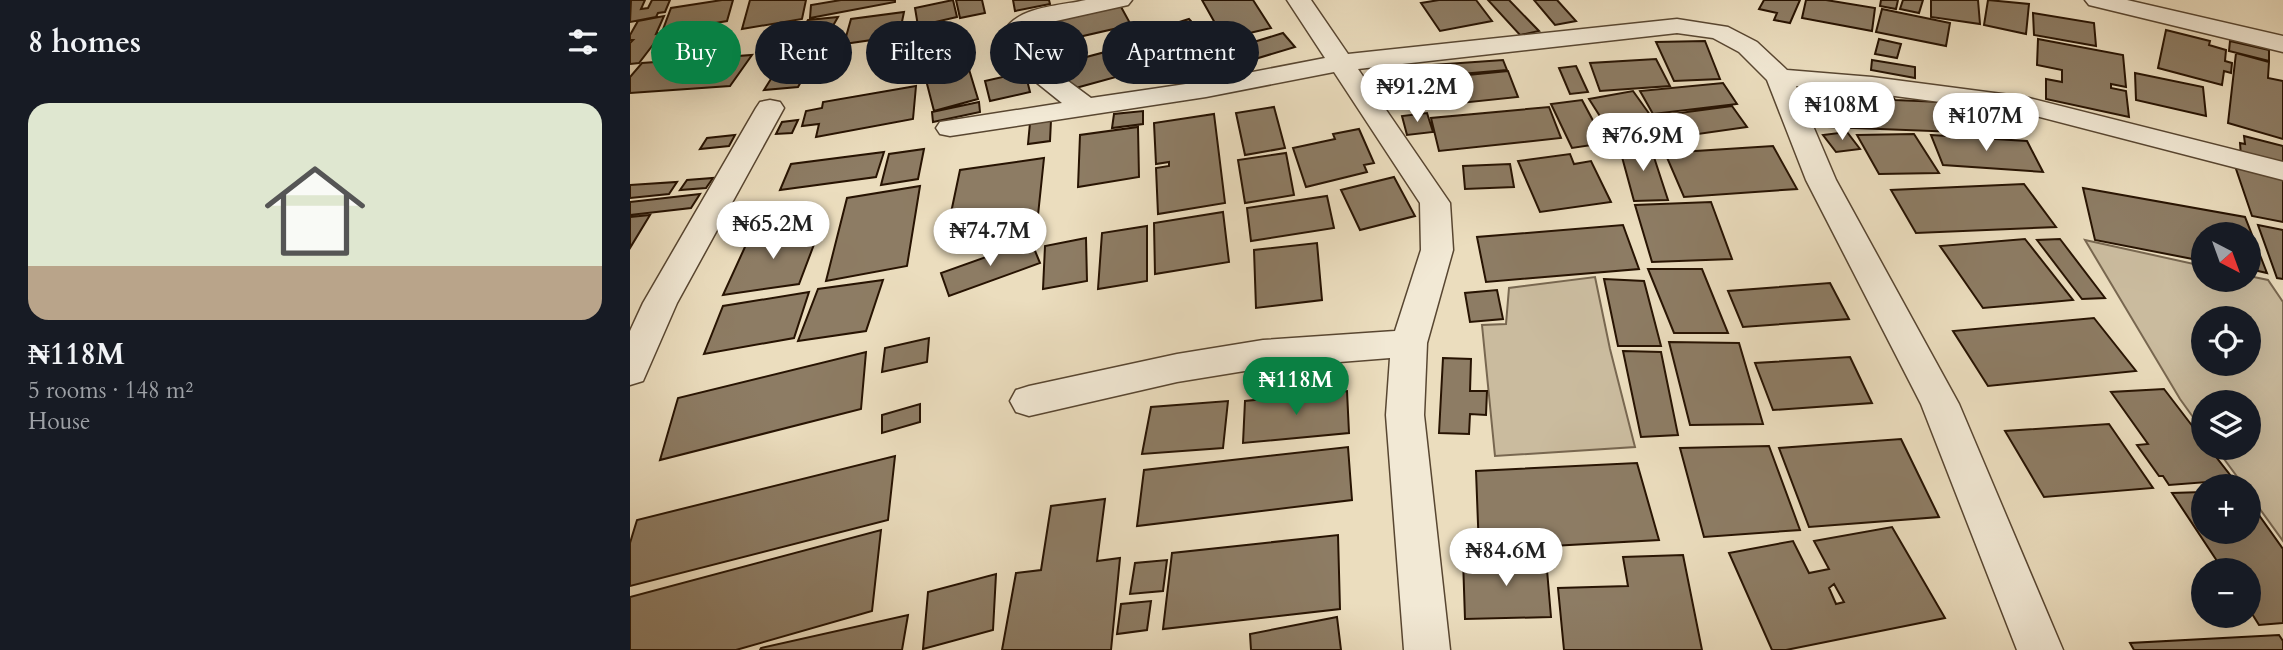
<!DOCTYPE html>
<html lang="en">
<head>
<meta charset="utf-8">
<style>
	:root { --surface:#171b24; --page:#242831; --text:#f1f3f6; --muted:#9ea1a6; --line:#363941; --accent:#0b8043 }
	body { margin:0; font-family:Cardo,serif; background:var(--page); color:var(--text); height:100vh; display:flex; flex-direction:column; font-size:26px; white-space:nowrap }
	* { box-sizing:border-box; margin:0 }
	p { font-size:23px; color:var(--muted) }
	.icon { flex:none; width:38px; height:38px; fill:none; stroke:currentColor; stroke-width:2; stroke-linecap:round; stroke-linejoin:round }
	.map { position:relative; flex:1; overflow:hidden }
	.side { display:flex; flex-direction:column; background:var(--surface); width:630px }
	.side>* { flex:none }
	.top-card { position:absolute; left:21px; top:21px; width:665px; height:63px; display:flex; gap:14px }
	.needle { width:46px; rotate:139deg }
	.tools { position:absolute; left:1561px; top:222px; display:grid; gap:14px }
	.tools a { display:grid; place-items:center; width:70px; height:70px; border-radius:50%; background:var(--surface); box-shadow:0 7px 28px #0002; font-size:35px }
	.price { position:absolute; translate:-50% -60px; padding:0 16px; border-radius:24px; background:#fff; color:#222; font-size:23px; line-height:46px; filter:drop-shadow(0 2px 4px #0008) }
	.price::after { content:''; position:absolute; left:50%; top:42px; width:21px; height:16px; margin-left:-10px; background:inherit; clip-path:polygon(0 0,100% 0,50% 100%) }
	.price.on { background:var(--accent); color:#fff }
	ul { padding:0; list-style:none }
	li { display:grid; align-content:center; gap:14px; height:371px; padding:0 28px }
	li+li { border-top:2px solid var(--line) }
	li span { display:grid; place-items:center; height:217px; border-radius:21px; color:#555 }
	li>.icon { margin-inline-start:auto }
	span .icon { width:126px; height:126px; fill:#fffc; stroke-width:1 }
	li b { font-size:30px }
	h2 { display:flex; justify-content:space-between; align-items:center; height:84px; padding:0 28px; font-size:30px }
	.tag { padding:0 24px; border-radius:32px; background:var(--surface); box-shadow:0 7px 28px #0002; font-size:24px; line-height:63px }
	.tag.on { background:var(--accent); color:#fff }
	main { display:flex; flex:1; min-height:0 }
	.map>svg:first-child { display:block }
	.green { fill:#cabb9e; stroke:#786750; stroke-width:2; fill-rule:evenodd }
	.building { fill:#8d7c64; stroke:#271302; stroke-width:2; fill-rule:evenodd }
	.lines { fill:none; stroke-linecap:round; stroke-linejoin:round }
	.street-casing { stroke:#584631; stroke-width:3 }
	.street { fill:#f2e9d5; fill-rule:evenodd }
</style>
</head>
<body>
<main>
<section class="side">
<h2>8 homes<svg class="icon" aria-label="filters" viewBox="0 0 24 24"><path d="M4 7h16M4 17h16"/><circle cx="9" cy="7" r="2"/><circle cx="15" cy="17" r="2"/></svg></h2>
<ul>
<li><span style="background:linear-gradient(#dfe7d0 75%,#b9a48a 0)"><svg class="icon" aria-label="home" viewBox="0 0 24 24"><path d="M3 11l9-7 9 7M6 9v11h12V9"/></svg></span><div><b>₦118M</b><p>5 rooms · 148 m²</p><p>House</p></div></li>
</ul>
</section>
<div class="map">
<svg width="1653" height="650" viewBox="0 0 1653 650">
	<rect width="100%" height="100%" fill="#ebddbe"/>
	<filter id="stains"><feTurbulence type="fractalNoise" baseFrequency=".00286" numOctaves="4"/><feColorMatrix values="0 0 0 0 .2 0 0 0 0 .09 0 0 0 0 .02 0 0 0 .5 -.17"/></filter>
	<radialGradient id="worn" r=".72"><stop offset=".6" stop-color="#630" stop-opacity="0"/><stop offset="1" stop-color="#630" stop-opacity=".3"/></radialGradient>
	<!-- green -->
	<path class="green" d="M1455,240l118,26v14h46v-4l19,4 15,22v239l-34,-47v-8h-5l-28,-38h33v-46h-46v29l-23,-32zM1573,318h46v46h-46z
		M965,277l15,72 25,98 -140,9 -13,-131 24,-1 3,-36z"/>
	<!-- building -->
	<path class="building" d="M1,0h14l-4,9 7,-1 4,-8h18l-5,12 -7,1 -2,4 -26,5z
		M92,0h11l-6,21 -65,11 9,-24z
		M120,0h56l-4,19 -60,10z
		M211,0h54v2l-85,16 1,-13z
		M323,0l4,17 -39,9 -3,-18z
		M326,0h26l3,13 -25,5z
		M383,0h36l1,4 -35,7z
		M572,0h51l18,28 -47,11z
		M809,0h37l16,21 -52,10 -19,-28z
		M858,0h21l30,31 -19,4z
		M904,0h23l19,21 -21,4z
		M1134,0h36l-10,23 -16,-3 3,-7 -18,-4z
		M1176,0h20l49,8 -3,23 -70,-13z
		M1251,0h17l-2,9 -16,-3z
		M1273,0h20l-4,13 -19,-4z
		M1301,0h47l2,24 -49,-7z
		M1358,0l41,4 -3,30 -42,-9z
		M490,5l11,20 -96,22 -8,-21z
		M1252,9l68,14 -4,23 -70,-14z
		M274,12l-5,24 -55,8 7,-25z
		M1403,13l61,10 2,23 -62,-11z
		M34,16l-8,18 6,-1 -23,30 -9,1v-21l3,-3h-3v-5l8,-14z
		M208,17l-40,70 -34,3 44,-70z
		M559,19l32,35 -53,17 -30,-36z
		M1536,30l44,11 -1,4 17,5 -1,11 7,2 -1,10 -7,-2 -2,14 -64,-17z
		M653,33l12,14 -50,15 -11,-14z
		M1249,39l22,5 -4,14 -22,-4z
		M1408,39l85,16 3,32 -15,-3v4l15,3 3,26 -83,-18v-20l16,3v-12l-25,-5z
		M1075,41l15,38 -46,2 -18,-39z
		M1600,41l39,9v11l-40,-10z
		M331,43l17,56 -44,12 -15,-58z
		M494,47l14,24 -66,18 -12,-25z
		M1606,53l33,9 -1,16 15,3v58l-55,-16z
		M122,55l-22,31 -100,7v-16l12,-14z
		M1026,59l14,27 -70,5 -10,-28z
		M873,60l4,10 -70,6 -4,-11z
		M1242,60l43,7v11l-44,-8z
		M797,66l1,12 -43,3 -1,-13z
		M946,66l12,26 -18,2 -11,-26z
		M878,71l10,26 -115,12 -6,-27z
		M395,72l5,20 -40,9 -5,-20z
		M1505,73l68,14 3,29 -70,-16z
		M1093,83l14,21 -84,10 -13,-23z
		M286,86l-3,33 -97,18 3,-13 -17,2 4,-15 16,-3 1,-6z
		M1003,91l30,42 -46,10 -28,-44z
		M1186,91l75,3 4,6 47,2 15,30 -129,-5z
		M952,100l23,43 -33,5 -21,-44z
		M349,102l1,10 -47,10 -1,-10z
		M1102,106l15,21 -77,11 -13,-22z
		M644,107l11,41 -40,7 -9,-42z
		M919,107l12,31 -122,13 -8,-33z
		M1369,110l15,21 -46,1 -15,-21z
		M513,111v13l-31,4 2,-14z
		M797,113l6,19 -26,3 -5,-19z
		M584,114l11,89 -67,11 -2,-46 13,-2v-4l-13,2 -2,-41z
		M168,120l-6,13 -16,1 6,-12z
		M421,120l-1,21 -22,3 2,-21z
		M508,127l1,50 -61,10 2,-52z
		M729,129l15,34 -10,2 3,7 -61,15 -13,-39 42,-9 -2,-5z
		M1217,132l13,17 -24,3 -13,-17z
		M1284,134l25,39 -60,1 -22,-39z
		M105,135l-6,11 -29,3 7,-11z
		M1301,135l96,6 16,31 -100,-7z
		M1614,136l39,10v20l-42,-10 -1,-13 5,1z
		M1020,145l18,55 -34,1 -15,-55z
		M1143,146l24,43 -113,8 -19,-44z
		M294,149l-6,30 -37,6 8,-31z
		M254,152l-8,25 -96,13 11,-26z
		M656,153l8,42 -49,8 -7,-43z
		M940,154l4,10 17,-3 20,41 -71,10 -22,-51z
		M414,158l-6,57 -27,4 -2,17 -65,10 16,-76z
		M1604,163l49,9v50l-31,-6z
		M880,164l4,23 -49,2 -2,-23z
		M764,177l21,39 -55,14 -19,-40z
		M83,178l-7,10 -26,2 7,-10z
		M47,182l-8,12 -39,4v-13z
		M1394,184l32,43 -140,6 -25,-43z
		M290,186l-13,80 -81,15 21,-83z
		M1453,188l162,29 22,56 -18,-4v-35h-46v27l-108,-21z
		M70,194l-9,14 -61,7v-13z
		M697,196l7,32 -83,13 -4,-33z
		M1081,202l21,57 -80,3 -17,-57z
		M130,203l-6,13 -24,2 7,-12z
		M593,212l6,50 -74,12 -1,-51z
		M20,215l-20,33v-31z
		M993,225l16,44 -153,13 -9,-45z
		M1628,225l25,5v49l-6,-1z
		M191,226l-22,58 -76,11 27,-59z
		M517,226v55l-49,8 4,-56z
		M456,238l1,43 -44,8 2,-43z
		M1395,239l48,61 -90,8 -43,-62z
		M1430,239l45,59 -23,1 -45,-59z
		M401,241l9,22 -91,33 -8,-23z
		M687,243l5,57 -66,8 -2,-58z
		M1018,269h54l26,64h-54z
		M974,279l40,2 17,65h-43z
		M253,280l-17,51 -68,10 20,-52z
		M1200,283l19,36 -106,8 -15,-36z
		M867,290l6,29 -33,3 -5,-29z
		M179,292l-15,46 -90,16 19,-48z
		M1464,318l42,53 -148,15 -35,-55z
		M299,338l-2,24 -45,10 3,-24z
		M1039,342l70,1 24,81 -73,1z
		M993,351l38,1 17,83 -37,2z
		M236,352l-5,57 -201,51 18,-62z
		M1220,357l22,46 -99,7 -18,-47z
		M813,358l28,1 -1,32h17l-1,24 -16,-1 -1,20 -30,-1z
		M1534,389l39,51v8h6l25,32 -65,5 -6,-9h-4l-22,-31 11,-1 -37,-52z
		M717,391l2,42 -106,10 2,-42z
		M598,401l-5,47 -81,6 9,-47z
		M290,404v18l-38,11v-18z
		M1479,424l44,64 -109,9 -39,-66z
		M1271,439l38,78 -130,10 -30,-79z
		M1139,446l31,84 -96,7 -24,-89z
		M718,447l4,53 -215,26 7,-56z
		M265,456l-7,64 -258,66v-43l7,-23z
		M1007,463l22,77 -180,10 -3,-79z
		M1573,492v40h46v-31l34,48v74l-24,2 -10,-16v-39h-26l-51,-77z
		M475,499l-8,62 23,-3 -9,92h-109l14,-77 25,-3 10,-64z
		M1262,527l53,91 -159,32h-14l-43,-97 64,-12 16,32 20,-4 -15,-28zM1204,584l10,18 -8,2 -7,-16z
		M251,530l-9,81 -136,39h-106v-53z
		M708,535l2,74 -177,20 9,-76z
		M1053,555l19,95h-138l-6,-62 70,-2 -5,-29z
		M916,558l5,59 -86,2 -2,-60z
		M537,560l-4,31 -33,3 5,-31z
		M366,574l-3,56 -70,19 5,-57z
		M521,601l-4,29 -30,4 4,-30z
		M278,615l-6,35h-142l1,-2z
		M707,617l4,33h-90l-1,-16z
		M1649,635l4,6v9h-149l-4,-7z"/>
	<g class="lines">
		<!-- street casing -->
		<g class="street-casing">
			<path id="street" d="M456,0h46l-4,5 -90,20 -10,6 9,27 54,40 115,-17 119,-23 -38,-58h24l37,54 329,-35 51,8 29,15 30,28 85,7 153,20 258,65v18l-259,-67 -152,-20 -76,-7 40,94 123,224 104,246h-46l-96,-246 -115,-224 -39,-100 -28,-28 -26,-14 -36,-5 -319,36 92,134 3,47 -26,93 -3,72 26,235h-46l-18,-235 4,-57 -127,10 -86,14 -148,34 -13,-4 -6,-11 6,-11 13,-4 148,-32 86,-14 132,-9 26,-81 -1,-47 -86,-131 -128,25 -256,39 -10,-2 -4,-6 4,-6 122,-19 -46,-37 -12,-35c15,-25 55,-25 82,-31z
				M1455,0h42l156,36v16l-194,-47z
				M140,100l10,2 4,6 -107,195 -34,78 -13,4v-54l13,-28 113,-195 4,-6z"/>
		</g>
		<!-- street -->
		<use href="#street" class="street"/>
	</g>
	<rect width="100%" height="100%" filter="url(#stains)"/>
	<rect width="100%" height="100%" fill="url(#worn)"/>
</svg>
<div class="tools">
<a><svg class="needle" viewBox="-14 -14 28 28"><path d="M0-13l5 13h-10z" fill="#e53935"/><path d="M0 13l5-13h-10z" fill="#9ea1a6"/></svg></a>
<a><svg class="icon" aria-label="locate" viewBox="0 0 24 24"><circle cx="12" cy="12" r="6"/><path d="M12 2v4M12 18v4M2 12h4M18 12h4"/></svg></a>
<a><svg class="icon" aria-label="layers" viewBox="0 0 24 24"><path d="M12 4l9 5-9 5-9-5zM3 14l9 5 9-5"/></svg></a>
<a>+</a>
<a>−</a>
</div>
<b class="price" style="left:787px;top:124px">₦91.2M</b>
<b class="price" style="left:1212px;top:142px">₦108M</b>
<b class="price" style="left:1356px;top:153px">₦107M</b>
<b class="price" style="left:1013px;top:173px">₦76.9M</b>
<b class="price" style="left:143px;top:261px">₦65.2M</b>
<b class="price" style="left:360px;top:268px">₦74.7M</b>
<b class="price on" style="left:666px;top:417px">₦118M</b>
<b class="price" style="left:876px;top:588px">₦84.6M</b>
<div class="top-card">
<a class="tag on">Buy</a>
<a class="tag">Rent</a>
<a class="tag">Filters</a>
<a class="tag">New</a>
<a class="tag">Apartment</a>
</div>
</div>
</main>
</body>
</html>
